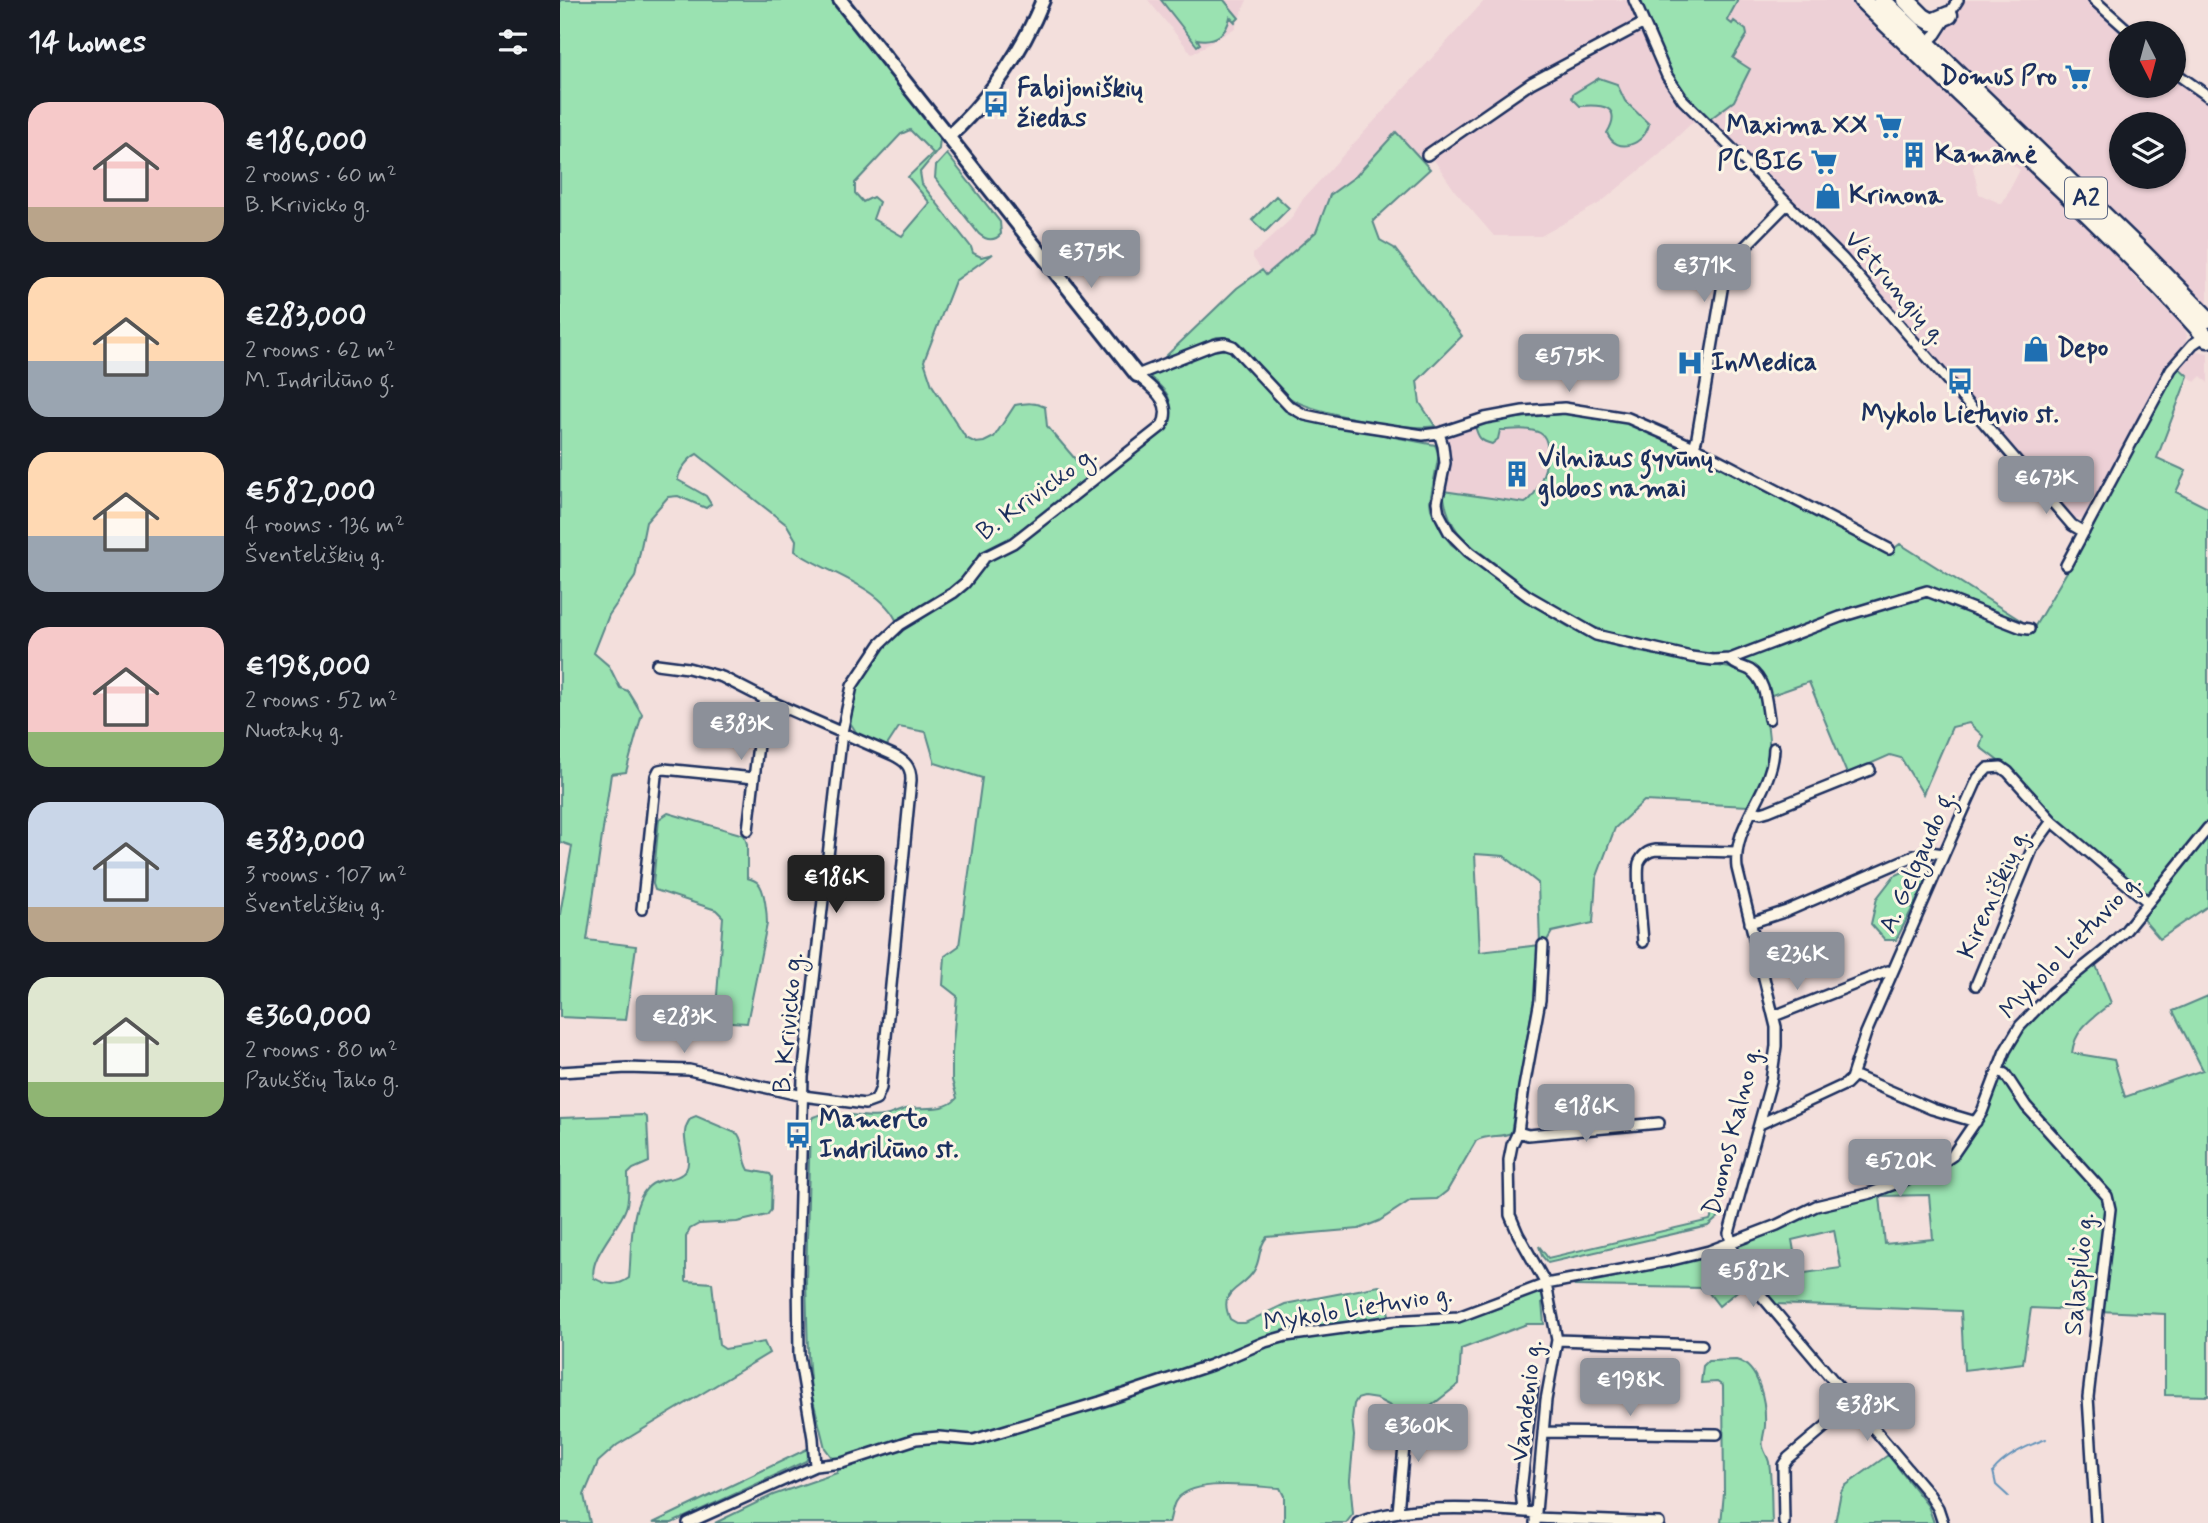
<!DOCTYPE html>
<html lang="en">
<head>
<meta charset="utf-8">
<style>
	:root { --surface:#171b24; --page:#242831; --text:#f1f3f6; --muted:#9ea1a6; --accent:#8c9099 }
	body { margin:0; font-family:Mynerve,sans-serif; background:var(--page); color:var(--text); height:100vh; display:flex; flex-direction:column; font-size:26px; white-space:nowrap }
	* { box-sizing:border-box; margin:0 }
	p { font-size:23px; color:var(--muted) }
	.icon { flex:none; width:38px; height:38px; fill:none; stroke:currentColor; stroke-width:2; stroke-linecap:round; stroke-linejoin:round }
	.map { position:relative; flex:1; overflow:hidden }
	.drawer { display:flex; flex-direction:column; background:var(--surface); width:560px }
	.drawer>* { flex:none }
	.needle { width:46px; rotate:174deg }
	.fabs { position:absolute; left:1549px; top:21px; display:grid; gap:14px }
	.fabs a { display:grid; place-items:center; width:77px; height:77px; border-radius:50%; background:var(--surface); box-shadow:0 2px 5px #0004; font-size:35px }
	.price { position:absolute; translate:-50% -60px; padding:0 16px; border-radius:7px; background:var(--accent); color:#fff; font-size:23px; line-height:46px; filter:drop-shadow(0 2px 4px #0008) }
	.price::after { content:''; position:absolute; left:50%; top:42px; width:21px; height:16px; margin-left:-10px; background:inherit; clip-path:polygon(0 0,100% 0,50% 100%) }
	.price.current { background:#222; color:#fff }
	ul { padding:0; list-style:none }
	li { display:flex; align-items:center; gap:21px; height:175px; padding:0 28px }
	li span { display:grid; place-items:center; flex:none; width:196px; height:140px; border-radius:21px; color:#555 }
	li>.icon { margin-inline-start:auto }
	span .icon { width:84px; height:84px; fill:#fffc; stroke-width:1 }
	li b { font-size:30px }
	h2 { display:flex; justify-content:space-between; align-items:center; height:84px; padding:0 28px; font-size:30px }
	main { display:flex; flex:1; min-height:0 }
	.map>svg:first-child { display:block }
	.built { fill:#edd0d6; fill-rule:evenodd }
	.green { fill:#9ae2b1; stroke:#5a8888; stroke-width:2; fill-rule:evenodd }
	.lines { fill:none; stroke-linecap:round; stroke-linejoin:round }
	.stream { stroke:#6493ba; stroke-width:2 }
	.street-casing { stroke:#1b2f5e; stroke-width:14 }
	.secondary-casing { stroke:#1b2f5e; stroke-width:18 }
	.highway-casing { stroke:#1b2f5e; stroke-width:21 }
	.street { stroke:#fcf5e5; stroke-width:9 }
	.secondary { stroke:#fcf5e5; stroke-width:12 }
	.highway { stroke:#fcf5e5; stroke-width:16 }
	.labels { text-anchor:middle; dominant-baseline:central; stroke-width:6; stroke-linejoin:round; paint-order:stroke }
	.shield { fill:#fcf5e5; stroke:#5e6a86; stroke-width:2 }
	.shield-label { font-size:24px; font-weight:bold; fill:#1b2f5e }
	.poi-label { font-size:26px; font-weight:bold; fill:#1b2f5e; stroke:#fcf5e5; text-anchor:start }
	.street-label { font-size:26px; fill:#1b2f5e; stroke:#fcf5e5 }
</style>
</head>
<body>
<main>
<section class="drawer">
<h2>14 homes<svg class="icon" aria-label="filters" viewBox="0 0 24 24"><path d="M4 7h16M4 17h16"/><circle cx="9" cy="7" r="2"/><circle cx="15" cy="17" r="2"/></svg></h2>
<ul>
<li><span style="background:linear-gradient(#f6c9c9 75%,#b9a48a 0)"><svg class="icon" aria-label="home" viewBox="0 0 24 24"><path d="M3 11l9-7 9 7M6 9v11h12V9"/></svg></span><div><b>€186,000</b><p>2 rooms · 60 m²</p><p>B. Krivicko g.</p></div></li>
<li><span style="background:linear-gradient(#ffd9b3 60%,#9aa5b1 0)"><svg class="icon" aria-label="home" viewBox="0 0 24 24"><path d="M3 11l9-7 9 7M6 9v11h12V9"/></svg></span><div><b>€283,000</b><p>2 rooms · 62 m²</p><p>M. Indriliūno g.</p></div></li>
<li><span style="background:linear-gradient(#ffd9b3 60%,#9aa5b1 0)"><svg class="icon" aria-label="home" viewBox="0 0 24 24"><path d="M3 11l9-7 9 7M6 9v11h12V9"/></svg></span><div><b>€582,000</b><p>4 rooms · 136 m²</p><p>Šventeliškių g.</p></div></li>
<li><span style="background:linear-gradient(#f6c9c9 75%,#8fb573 0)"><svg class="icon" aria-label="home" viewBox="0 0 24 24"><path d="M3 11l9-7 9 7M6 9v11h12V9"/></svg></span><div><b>€198,000</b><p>2 rooms · 52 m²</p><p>Nuotakų g.</p></div></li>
<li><span style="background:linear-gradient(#c9d6e8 75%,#b9a48a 0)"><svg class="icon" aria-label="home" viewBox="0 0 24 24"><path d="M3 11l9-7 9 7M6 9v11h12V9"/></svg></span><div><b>€383,000</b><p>3 rooms · 107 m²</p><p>Šventeliškių g.</p></div></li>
<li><span style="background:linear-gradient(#dfe7d0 75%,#8fb573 0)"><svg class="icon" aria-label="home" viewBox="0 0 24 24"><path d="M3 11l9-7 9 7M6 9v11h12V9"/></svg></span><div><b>€360,000</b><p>2 rooms · 80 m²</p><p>Paukščių Tako g.</p></div></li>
</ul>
</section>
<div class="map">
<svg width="1648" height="1523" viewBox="0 0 1648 1523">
	<rect width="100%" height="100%" fill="#f3dfdc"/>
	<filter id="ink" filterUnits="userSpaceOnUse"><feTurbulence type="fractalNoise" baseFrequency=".0143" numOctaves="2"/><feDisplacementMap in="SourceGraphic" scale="14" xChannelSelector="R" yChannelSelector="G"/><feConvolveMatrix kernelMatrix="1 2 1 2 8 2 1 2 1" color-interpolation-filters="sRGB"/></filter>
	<g filter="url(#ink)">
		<!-- built -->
		<path class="built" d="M588,0h99l-12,28 -43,26z
			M925,0h144l6,16 -4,9 -123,69 -89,62 -23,-24 -40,44 -26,19 -14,37 -50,44 -13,-18v-4l38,-35 12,-20z
			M1178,0h113l272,260 15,22 46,44 3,10 -2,8 -15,20 -82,151 -4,4 -11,-1 -240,-280 -123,-119 16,-11 23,-40 -16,-9 14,-24 -20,-15zM1427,145l33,25 -18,34 -23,-10 -6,-26z
			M1405,0h122l37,33h-3v53h53v-8l34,21v211l-264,-261 -1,-12zM1561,124h53v53h-53z
			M1076,32l7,2 19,42 23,32 11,11 -38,36 -58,48 -59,33h-47l-39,-45 -23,-34 98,-68z
			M1636,351l12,2v30l-7,-7 -6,6 -18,-16 12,-12z
			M915,426l3,11 22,-7h27l12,2 8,7 2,12 -13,43 -6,7 -5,2 -82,-12 -1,-55z"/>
		<!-- green -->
		<path class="green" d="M0,0h273l107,137 -1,12 -19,23 2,12 49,63 2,6 8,4 12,-3 -38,27 -31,80 8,24 34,53 10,5 8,-1 10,-5 21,-32c11,-2 20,-3 30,2l2,19 45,53 10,-1c21,-16 78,-50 66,-82 -4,-8 -13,-14 -19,-20l69,-29 12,1 62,65 30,10 113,22 4,9 -9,47 1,8 10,21 10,14 70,54 46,28 29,15 43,11 91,16c9,3 17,5 24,12 11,12 17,64 15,80 -3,17 -12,32 -20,46l-105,-5 -29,27 -19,51 -3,44 -41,9 -9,15 -32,186c-11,5 -24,1 -35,8l-29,50 -10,8 -26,1 -32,21 -20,8 -92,8c-9,10 -6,21 -12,32 -10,21 -39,19 -25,50l7,4h8l40,-19 94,-18 4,2 8,36 58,-1 89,-33 8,5 -4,7 2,22h-17l-66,25 -2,35 -28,22 -11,4h-22l-21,-11 -13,-2 -7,2 -3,5 -2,15 2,17 -4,44 3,34 -7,9h-62v-27l-4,-8c-25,-1 -90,-12 -105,14 -3,6 -4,15 -6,21h-454l58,-28 64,-22 2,-6 -14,-19 -14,-56 -3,-37 -2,-74 4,-158 3,-6c25,-9 47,3 71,-1 7,-1 14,-5 21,-7 16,-3 40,4 52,-11l-5,-18v-26l5,-58 -14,-11 2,-29 14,-10 23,-168 -47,-15 -9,-31 -27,-5 -13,20 -28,-12 -9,-14 7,-35 29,-42 15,-14c-12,-43 -73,-56 -105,-79l1,-11 -9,-15 -90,-71c-8,4 -19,17 -19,26l28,16 5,8 -5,4 -28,-12 -10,1 -22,25 -11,55 -26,38 -15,38 15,13 11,22 8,3 14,23 -16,58 -15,2 -24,166 49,6 -10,74 -66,-3v-103l12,-68 -12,-4zM350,130l23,23 -25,24 22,26 -28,33 -29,-17 6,-17 -6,-5 -10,5 -8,-9v-10l46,-49zM915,854l29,2 34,27 2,62 -60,7z
			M601,0h63l15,18 -4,4 -5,-5c-3,17 -15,25 -33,22l3,5 -3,2z
			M1078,0h100l-11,20 5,4 2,-3 12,9 1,5 -14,23 17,11 -16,32 -24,18c-42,-37 -51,-69 -72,-119z
			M1039,78l18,6 8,17 24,23c-4,20 -32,32 -42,9 16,-27 -5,-29 -27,-27l-8,-8 1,-4z
			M836,132l34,37 -57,52 7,19 14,8 68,88 -45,45 3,22 15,23c-24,6 -124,-13 -145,-28 -20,-14 -34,-38 -51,-55l-9,-5 -13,-1 -50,22 -2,-2 72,-69 25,-18 4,5 50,-43 14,-37 26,-19z
			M387,154l53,68 1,12c-6,7 -14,7 -22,0l-44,-56 1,-12z
			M716,196l13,12 -24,24 -13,-12z
			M1617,366l11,10 -31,82 29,13 -10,21 32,16v314l-59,71h-9l-84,-72 -42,-48 -34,-26 3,-11 -14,-13 -17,4 -29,67 -22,-36 -11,-3 -43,19 -38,-92 -40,14 -15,-27c-16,-5 -31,-10 -47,-14 -45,-10 -92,-16 -134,-37 -28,-14 -51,-33 -75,-52 -31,-24 -50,-33 -55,-75l82,12c15,-7 33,-60 15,-70 -11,-6 -28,-3 -40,-3l-2,9 -6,5c-12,-3 -14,-7 -17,-18l22,-6 75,-7 61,9 255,131 12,-9 128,81 7,1 56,-95 42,-84z
			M108,813l76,22 3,9v34c4,1 8,2 11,5 7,6 9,32 9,41l-20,99 -32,-2 8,-104 -7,-7 -61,-20 -2,-6 6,-65z
			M1648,834v72l-48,33 -19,-22z
			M1356,866l9,5 1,11 -30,58h-11l-14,-16 6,-26 17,-22z
			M1535,963l16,40c-18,15 -36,25 -39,50l42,7 11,37 78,-27 -30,-59 35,-15v400l-43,-1v-81l-134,-6 -8,55 -59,7 -3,-59 -185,-7 -36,-43 -3,-16 81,-36 80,-21 39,-17 14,-9 14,-16 21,-37 27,-67 17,-23 44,-41zM1369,1195l4,44 -48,5 -5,-48zM1274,1230l7,38 -43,6 -6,-34z
			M83,1115l4,3 2,44 -16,7 -5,5c0,12 2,23 -2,34 -6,19 -38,50 -32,70 12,7 23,9 35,0 3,-25 -1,-85 27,-96 9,-4 23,-2 30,-12 8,-14 -10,-34 5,-52l5,-2 42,18c7,11 4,25 11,36l21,4 2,3 -1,33 -4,5 -30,7 -38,2 -9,5 -4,8v44l26,2 7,62 6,4 39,-7 5,11 -152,92 -19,17 -14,33 6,28h-30v-405z
			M1154,1210l4,1 3,4 -13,11 -160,37 -6,-7 -3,-10 9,12 162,-38z
			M1156,1254l12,4 19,25 -28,23 -14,-18 -130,-2 2,-4z
			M1176,1360c24,6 30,44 29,65 0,8 -4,14 -2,22 1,5 5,10 6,15 3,20 2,41 3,61h-51l3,-30 -1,-107 -6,-4 -16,1 2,-17 5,-5z
			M247,1449l1,8 -2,4 -134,62h-19z
			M1328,1455l40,51 6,17h-99l6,-31 4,-6z"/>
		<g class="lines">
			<!-- stream -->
			<path class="stream" d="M1448,1496l-12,-11 -3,-14c12,-15 36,-26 53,-32"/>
			<!-- street casing -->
			<g class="street-casing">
				<path id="street" d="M1074,0l33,76 16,24 160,159 229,266 12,7
					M1534,0l37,33
					M1367,43l9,-9 22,-34
					M1614,72l34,24
					M867,155l104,-72 113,-60
					M879,433l4,13 2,17 -8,39 2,11 10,19 20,20 59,44 68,39 95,22 22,3 17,-1c5,7 12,7 20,11 16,11 16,32 19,49
					M1134,447l3,-10 29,-171 61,-62
					M1506,565l105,-196 22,-25 12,-8
					M1170,659l110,-42 87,-26 95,37 7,1
					M1214,748c-1,44 -42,76 -37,120l39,159v19l-5,35 -42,152 3,15 10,22 13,18 174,206 9,14 5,15
					M1192,811l9,2 7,-2 102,-41
					M188,830l13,-111 4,-20
					M82,909l14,-133 3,-6 5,-1 90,9
					M1190,923l37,-12 129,-56 13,-3 15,2
					M1083,942c-1,-17 -7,-65 -4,-79 3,-7 9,-12 17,-13l80,2
					M1416,985l57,-138 19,-26
					M1214,1016l114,-45 4,1
					M1439,1071l6,3 21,32 81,90 3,13 -22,188 8,126
					M0,1072l67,-4 62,2 114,26 62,8 11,-4 5,-12 30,-308c0,-14 -6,-19 -18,-25l-128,-56 -43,-22 -34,-9 -31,-4
					M1293,1075l79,34 44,13
					M1200,1124l86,-40 5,-5 15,-46 78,-179 34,-76 10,-10 13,-1 7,5 44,49 96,81
					M958,1132l10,3 131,-12
					M997,1340l145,5
					M983,1432l174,2
					M255,1466l-2,-28 -14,-83 -1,-82 5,-196 39,-345 10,-46 28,-42 20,-19 53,-32 12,-10 20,-26 28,-14 149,-117c12,-24 -9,-37 -25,-51l76,-30 11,-2 9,3 56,60 16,9 33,7 85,13 16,-2 46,-15 38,-7 41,-3 64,10 66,29 195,102
					M963,1511l-2,-20 12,-107
					M838,1512l9,-98
					M975,1518l124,5
					M128,1523l127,-57 27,-3 74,-24 23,-2 34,3 127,-38 111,-37 54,-23 21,-6 108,-15 64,-4 88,-33 122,-23 41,-10 68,-26 39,-19 55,-13 60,-23 21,-14 30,-44 23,-61 15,-25 33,-34 51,-41 22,-21 82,-102
					M798,1523c46,-20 128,-15 178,-10
					M975,1523l11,-123 11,-60 -11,-56 -28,-50 -8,-19 -1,-55 3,-15 6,-13 6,-45 16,-87 3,-55
					M1224,1523l-1,-58 5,-7 65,-55"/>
			</g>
			<!-- secondary casing -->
			<g class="secondary-casing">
				<path id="secondary" d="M280,0l297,375
					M389,136c41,-38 73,-84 94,-136"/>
			</g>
			<!-- highway casing -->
			<g class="highway-casing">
				<path id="highway" d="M1302,0c115,113 239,218 346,339
					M1322,0l262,254 64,65
					M1346,0l17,17 9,5 17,-7"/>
			</g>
			<!-- street -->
			<use href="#street" class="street"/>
			<!-- secondary -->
			<use href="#secondary" class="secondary"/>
			<!-- highway -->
			<use href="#highway" class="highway"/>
		</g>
	</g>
	<!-- icons -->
	<defs>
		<g id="supermarket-bare" transform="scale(2.1)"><path d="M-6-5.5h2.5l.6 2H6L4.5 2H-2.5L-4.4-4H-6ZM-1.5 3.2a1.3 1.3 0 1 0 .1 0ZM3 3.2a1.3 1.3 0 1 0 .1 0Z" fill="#1f6fb2" stroke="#fcf5e5" stroke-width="2.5" paint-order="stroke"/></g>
		<g id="bus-bare" transform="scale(2.1)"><path d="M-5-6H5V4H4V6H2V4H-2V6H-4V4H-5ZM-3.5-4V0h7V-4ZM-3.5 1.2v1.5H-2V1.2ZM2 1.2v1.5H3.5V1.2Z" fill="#1f6fb2" stroke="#fcf5e5" stroke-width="2.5" paint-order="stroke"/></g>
		<g id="building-bare" transform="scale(2.1)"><path d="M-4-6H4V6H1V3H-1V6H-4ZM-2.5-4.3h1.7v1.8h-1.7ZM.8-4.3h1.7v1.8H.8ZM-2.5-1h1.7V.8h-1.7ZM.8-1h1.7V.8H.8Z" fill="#1f6fb2" stroke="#fcf5e5" stroke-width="2.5" paint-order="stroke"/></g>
		<g id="shop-bare" transform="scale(2.1)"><path d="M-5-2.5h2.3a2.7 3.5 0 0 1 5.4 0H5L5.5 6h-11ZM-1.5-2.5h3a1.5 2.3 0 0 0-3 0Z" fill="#1f6fb2" stroke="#fcf5e5" stroke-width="2.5" paint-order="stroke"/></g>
		<g id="hospital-bare" transform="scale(2.1)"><path d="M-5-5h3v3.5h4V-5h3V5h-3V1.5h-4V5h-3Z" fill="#1f6fb2" stroke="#fcf5e5" stroke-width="2.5" paint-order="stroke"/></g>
	</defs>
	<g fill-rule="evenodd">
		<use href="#supermarket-bare" x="1518" y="77"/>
		<use href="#bus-bare" x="436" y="104"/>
		<use href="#supermarket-bare" x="1329" y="126"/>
		<use href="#building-bare" x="1354" y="155"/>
		<use href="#supermarket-bare" x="1264" y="162"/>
		<use href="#shop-bare" x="1268" y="196"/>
		<use href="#shop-bare" x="1476" y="349"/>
		<use href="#hospital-bare" x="1130" y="363"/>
		<use href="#bus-bare" x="1400" y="381"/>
		<use href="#building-bare" x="957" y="474"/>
		<use href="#bus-bare" x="238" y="1135"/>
	</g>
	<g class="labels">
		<!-- shield labels -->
		<rect class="shield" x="1505" y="177.5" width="42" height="41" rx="5"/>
		<g class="shield-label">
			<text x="1526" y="198">A2</text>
		</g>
		<!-- poi labels -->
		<g class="poi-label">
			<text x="1497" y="77" text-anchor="end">Domus Pro</text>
			<text x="457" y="89">Fabijoniškių<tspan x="457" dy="30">žiedas</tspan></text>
			<text x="1308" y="126" text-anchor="end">Maxima XX</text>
			<text x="1375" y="155">Kamanė</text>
			<text x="1243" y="162" text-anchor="end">PC BIG</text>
			<text x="1289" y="196">Krinona</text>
			<text x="1497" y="349">Depo</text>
			<text x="1151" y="363">InMedica</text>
			<text x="1400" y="415" text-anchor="middle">Mykolo Lietuvio st.</text>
			<text x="978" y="459">Vilniaus gyvūnų<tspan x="978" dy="30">globos namai</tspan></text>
			<text x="259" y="1120">Mamerto<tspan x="259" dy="30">Indriliūno st.</tspan></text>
		</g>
		<!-- street labels -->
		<g class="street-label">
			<text transform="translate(1335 288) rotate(49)">Vėtrungių g.</text>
			<text transform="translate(477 494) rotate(-36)">B. Krivicko g.</text>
			<text transform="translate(1358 862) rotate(-66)">A. Gelgaudo g.</text>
			<text transform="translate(1434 894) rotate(-66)">Kireniškių g.</text>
			<text transform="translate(1511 947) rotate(-46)">Mykolo Lietuvio g.</text>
			<text transform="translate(229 1023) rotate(-85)">B. Krivicko g.</text>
			<text transform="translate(1173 1131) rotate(-76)">Duonos Kalno g.</text>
			<text transform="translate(1520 1274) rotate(-84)">Salaspilio g.</text>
			<text transform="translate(798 1309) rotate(-9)">Mykolo Lietuvio g.</text>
			<text transform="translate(967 1401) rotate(-83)">Vandenio g.</text>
		</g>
	</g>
</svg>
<div class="fabs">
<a><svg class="needle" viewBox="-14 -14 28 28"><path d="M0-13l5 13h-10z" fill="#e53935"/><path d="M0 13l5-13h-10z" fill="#9ea1a6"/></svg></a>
<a><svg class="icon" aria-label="layers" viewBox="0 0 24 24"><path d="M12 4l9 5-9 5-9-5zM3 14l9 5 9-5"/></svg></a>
</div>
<b class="price" style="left:531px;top:290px">€375K</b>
<b class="price" style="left:1144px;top:304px">€371K</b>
<b class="price" style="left:1009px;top:394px">€575K</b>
<b class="price" style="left:1486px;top:516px">€673K</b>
<b class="price" style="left:181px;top:762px">€383K</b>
<b class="price current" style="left:276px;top:915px">€186K</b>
<b class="price" style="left:1237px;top:992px">€236K</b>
<b class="price" style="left:124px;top:1055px">€283K</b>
<b class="price" style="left:1026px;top:1144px">€186K</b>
<b class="price" style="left:1340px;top:1199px">€520K</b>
<b class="price" style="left:1193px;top:1309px">€582K</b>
<b class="price" style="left:1070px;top:1418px">€198K</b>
<b class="price" style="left:1307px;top:1443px">€383K</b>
<b class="price" style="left:858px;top:1464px">€360K</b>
</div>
</main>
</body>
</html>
